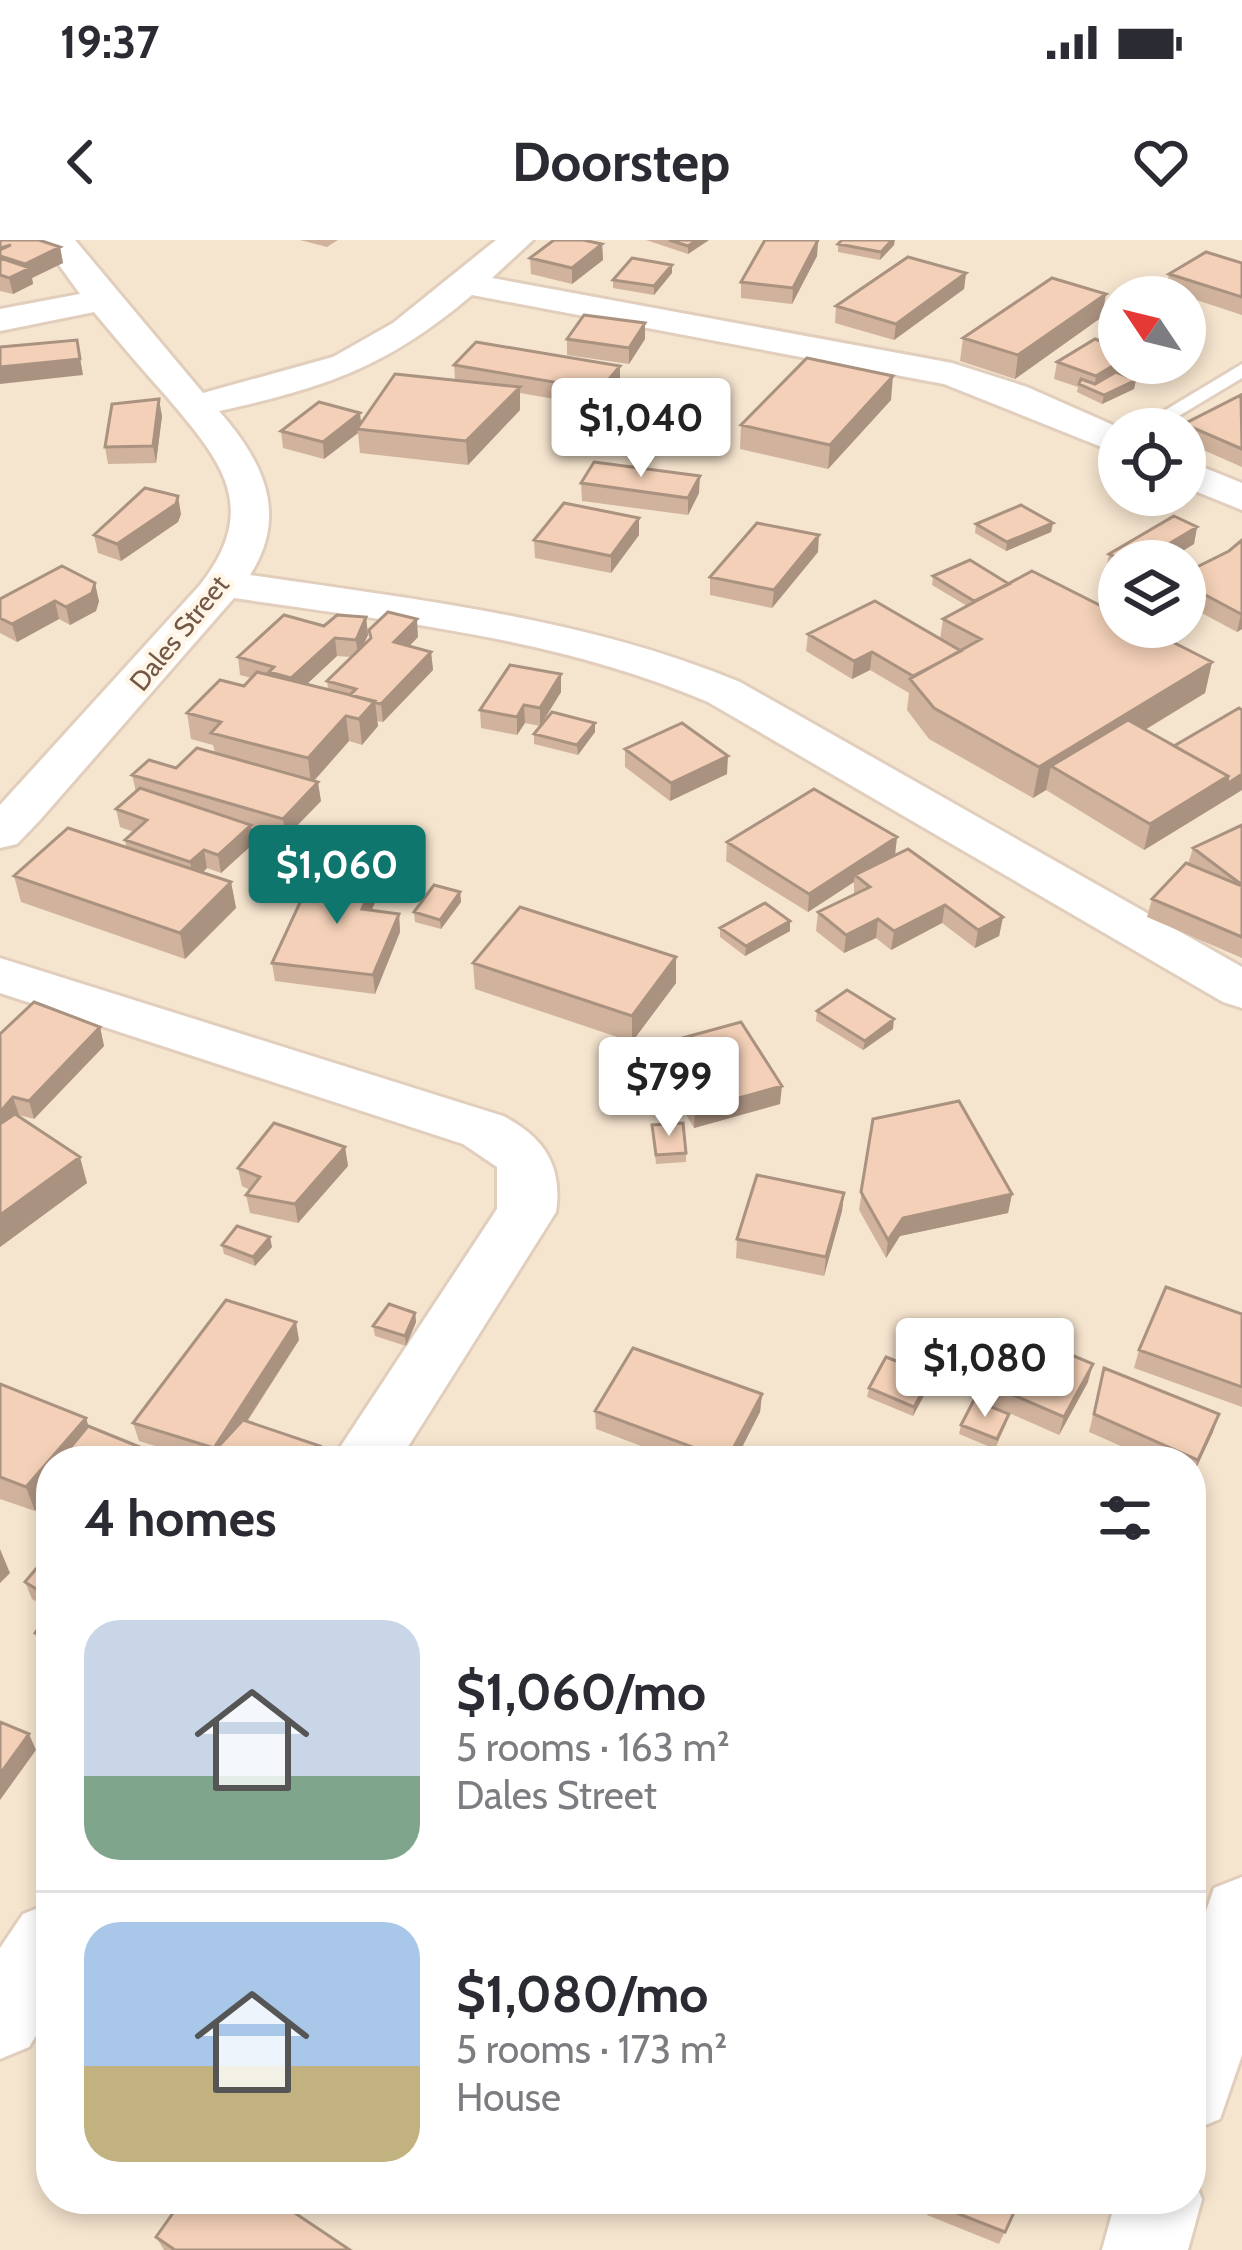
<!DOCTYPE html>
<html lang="en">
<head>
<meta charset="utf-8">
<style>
	:root { --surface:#fff; --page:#f7f7f7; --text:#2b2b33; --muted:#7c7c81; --line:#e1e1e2; --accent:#0f766e }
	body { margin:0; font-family:Cabin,sans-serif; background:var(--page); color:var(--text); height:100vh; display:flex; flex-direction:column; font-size:45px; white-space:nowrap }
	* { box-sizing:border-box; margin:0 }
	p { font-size:39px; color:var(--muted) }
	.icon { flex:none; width:66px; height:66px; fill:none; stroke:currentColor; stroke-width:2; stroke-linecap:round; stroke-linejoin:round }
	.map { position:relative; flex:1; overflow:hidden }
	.panel { position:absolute; left:36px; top:1206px; width:1170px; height:768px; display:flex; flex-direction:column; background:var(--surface); border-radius:48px; box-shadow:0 6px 18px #0003 }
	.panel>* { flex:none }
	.needle { width:78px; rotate:305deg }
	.tools { position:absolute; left:1098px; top:36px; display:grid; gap:24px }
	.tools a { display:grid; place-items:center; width:108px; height:108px; border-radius:50%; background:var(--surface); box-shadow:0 6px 18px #0003; font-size:60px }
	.price { position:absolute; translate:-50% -102px; padding:0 27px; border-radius:12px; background:#fff; color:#222; font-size:39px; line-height:78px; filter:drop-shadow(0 3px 6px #0008) }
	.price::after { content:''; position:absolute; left:50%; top:72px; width:36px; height:27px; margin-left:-18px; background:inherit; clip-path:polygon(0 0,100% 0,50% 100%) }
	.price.selected { background:var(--accent); color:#fff }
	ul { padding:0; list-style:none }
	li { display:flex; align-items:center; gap:36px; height:300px; padding:0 48px }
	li+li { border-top:3px solid var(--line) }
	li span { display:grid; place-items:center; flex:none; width:336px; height:240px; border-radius:36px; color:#555 }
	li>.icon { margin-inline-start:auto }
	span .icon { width:144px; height:144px; fill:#fffc; stroke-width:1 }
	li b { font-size:51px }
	h2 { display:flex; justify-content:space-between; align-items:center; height:144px; padding:0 48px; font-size:51px }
	.status { display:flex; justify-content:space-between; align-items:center; height:84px; padding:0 60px; background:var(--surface); direction:ltr }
	.status svg { height:33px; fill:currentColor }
	header { display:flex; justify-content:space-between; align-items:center; height:156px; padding:0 48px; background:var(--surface); font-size:54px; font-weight:700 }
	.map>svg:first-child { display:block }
	.residential { fill:#f5e4ce; fill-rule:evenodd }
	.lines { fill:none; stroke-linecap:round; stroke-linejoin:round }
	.lane-casing { stroke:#e1cebc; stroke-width:6 }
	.street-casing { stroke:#e1cebc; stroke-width:6 }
	.lane { fill:#fff; fill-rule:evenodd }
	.street { fill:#fff; fill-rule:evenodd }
	.wall { fill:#d1b39d; fill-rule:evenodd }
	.shaded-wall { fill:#aa9280 }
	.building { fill:#f3d0b7; stroke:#aa9280; stroke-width:3 }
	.labels { text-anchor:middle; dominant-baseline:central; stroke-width:9; stroke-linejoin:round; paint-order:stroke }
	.far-street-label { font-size:27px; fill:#745847; stroke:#fff6e7 }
</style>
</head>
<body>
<div class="status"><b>19:37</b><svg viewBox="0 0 49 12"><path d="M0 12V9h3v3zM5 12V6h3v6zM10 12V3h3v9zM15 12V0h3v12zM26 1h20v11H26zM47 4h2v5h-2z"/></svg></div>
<header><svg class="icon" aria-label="back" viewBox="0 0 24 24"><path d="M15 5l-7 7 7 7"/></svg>Doorstep<svg class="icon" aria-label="heart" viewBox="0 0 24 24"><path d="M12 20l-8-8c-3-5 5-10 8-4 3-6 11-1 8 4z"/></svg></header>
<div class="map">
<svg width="1242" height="2010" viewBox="0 0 1242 2010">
	<rect width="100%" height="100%" fill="#fdf2e0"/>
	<!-- residential -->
	<path class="residential" d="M0,0h1242v2010h-1242zM1119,57h66v66h-66zM1119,189h66v66h-66zM1119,321h66v66h-66zM51,1221h1140v738h-1140z"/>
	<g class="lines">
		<!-- lane casing -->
		<g class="lane-casing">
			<path id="lane" d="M1242,124v14l-85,51h-23z"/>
		</g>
		<!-- street casing -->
		<g class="street-casing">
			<path id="street" d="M41,0h34l128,153 130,-36 60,-34 103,-83h37l-41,38 460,85 75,24 95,42 -3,25 -175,-70 -472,-89c-85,72 -145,92 -253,116 44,50 70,103 31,164 167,25 332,42 490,107l502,285v41l-19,-6 -515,-300c-152,-65 -312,-80 -474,-104l-194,222 -23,24 -17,4v-43l200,-220c62,-79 20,-125 -33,-188 -25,-28 -49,-56 -73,-85l-94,19v-22l80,-15z
				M1185,220l57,23v27l-57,-23z
				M0,718l503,158c41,21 60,50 53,96l-157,249h-68l166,-252v-42l-34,-23 -463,-151z
				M1242,1637v178l-22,64 -29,12v-176l23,-67z
				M51,1663v109l-22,35 -29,12v-111l23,-34z
				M1191,1933l11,26 -14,51h-86l14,-51h75z"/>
		</g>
		<!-- lane -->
		<use href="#lane" class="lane"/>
		<!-- street -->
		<use href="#street" class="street"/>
	</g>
	<!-- wall -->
	<path class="wall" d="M0,0l60,7 3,16 -31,15 1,6 -20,10 -13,-3z
		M300,0h38l-11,7z
		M646,0h63l-21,14z
		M818,0l-1,16 -25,48 -51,-6v-16z
		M602,4l1,16 -31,24 -41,-10 -1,-16z
		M838,4l56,1 -14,15 -42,-8z
		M1242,23v52l-76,-25 3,-16z
		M672,25v8l-18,22 -41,-7v-8z
		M966,33l-2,16 -70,51 -59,-17 1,-17z
		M1102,77l-87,62 -55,-18 3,-23z
		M567,99h78l-16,25 -62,-9z
		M1057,122l75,1 -1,6 -8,6 13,5 -2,9 -32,15 -25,-12 1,-5 -24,-8z
		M454,125l166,17 -20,25 -80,-14v17l-52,55 -108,-12 -2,-20 -34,26 -41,-11 -2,-17 80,-7 94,-44z
		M1242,155v72l-57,-25 -1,-18z
		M891,160l-63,69 -88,-20 1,-24z
		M162,176l-6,47 -48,1 -3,-17z
		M581,243l118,10 -11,22 -106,-14z
		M181,274l-3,8 -57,39 -23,-8 -4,-18z
		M639,278v17l-28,38 -76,-15 -1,-18z
		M1053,283l-2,9 -45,19 -31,-18 1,-9z
		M1197,287l-3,17 -28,17h-47v16l-13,-6 3,-17z
		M1242,300v89l-5,3 -52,-28v-31l44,-22z
		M818,312l-46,56 -62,-13v-18z
		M933,336l76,8 203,78 -7,31 -60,37 97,60 -98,60 -98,-60 -13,8 -104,-59 -22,-29 2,-17 -39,-23 -18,9 -46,-28 2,-17 132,5 3,-20 24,-13 -35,-21z
		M0,359l99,2 -3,10 -26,14 -11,-6 -42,23 -17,-9z
		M366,377l2,18 -6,11 8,-7 -1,-9 49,7 -9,9 22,6 2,18 -50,52 -6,-1 1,5 -16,19 -13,-4 -35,40 7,20 -35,36 -35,-10 3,16 -33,30 -14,-5 -4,4 28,10 5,26 -51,51 -164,-57 -7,-26 112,-29 -1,-7 9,-8 -14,-5 -4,-18 20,-17 -4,-17 44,-7 39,-15 -2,-8 -22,-6 -4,-26 57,-27 7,-8 -11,-3 -2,-18 86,-31zM337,416l15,1 -25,24 1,8 -21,-5z
		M561,434v18l-21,34 -15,-3 -8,12 -36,-7 -1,-18z
		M595,492l-17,23 -44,-11v-10z
		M625,509l102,25 -57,27 -45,-34z
		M1242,585v133l-95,-41 5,-18 36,-35 5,-16z
		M897,597l-2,18 108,62 -4,19 -24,12 -33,-25 -51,27 -15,-12 -32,15 -28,-22 2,-19 36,-18v-12l-46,30 -82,-51 1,-19z
		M460,652l1,10 -20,27 -26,-7 -1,-10z
		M378,655l-6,15 27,4 1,18 -25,62 -100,-13 -3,-18z
		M720,688l70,3 -45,25 -25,-19z
		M473,723l203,20 -44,59 -157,-53z
		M817,771l76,18 -30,21 -47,-29z
		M100,787l4,19 -70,73 -15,-4 68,68 -87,64v-213z
		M657,805l123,59 -86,24 -38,-64z
		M873,879l139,75 -4,19 -108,23 -14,22 -27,-48z
		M652,885l34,28v9l-30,2z
		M345,907l3,19 -50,57 -48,-10 -4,-18 4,-5 -8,-4 -4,-18z
		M844,953l-2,18 -18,65 -88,-18 1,-19z
		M222,1005l50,2 -17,19 -31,-12z
		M415,1073l1,9 -10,24 -31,-10 -2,-10z
		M1242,1074v93l-108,-39 5,-18z
		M299,1100l-52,82 -42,39 -66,-20 -6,-18z
		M1104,1128l109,64 -21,45 -1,-16h-36l-66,-29z
		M1088,1142l-29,53 -75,-33 4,-18z
		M0,1144l88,42 86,35h-123v32l-16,18 -35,-12z
		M930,1144l-17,32 -46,-19 2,-9z
		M762,1154l-2,18 -25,49h-54l-85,-32 -1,-18z
		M1006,1184l-11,25 -36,-15 2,-9z
		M51,1311v104l-10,-5 -6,-17 16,-23 -19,-11 -7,-17z
		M932,1959h88l-21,45 -72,-29z
		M156,1997l194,13h-186z"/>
	<!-- shaded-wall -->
	<path class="shaded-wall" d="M697,0h12l-21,14v-8z
		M818,0l-1,16 -25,48 1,-16z
		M892,0h3l-1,5 -14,15 1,-8z
		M602,4l1,16 -31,24v-16z
		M60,7l3,16 -31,15 1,6 -20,10 -4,-16 17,-8 -1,-6z
		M672,25v8l-18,22v-9z
		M966,33l-2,16 -70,51 2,-16z
		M1106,54l-4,23 -87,62 3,-24z
		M645,83v16l-16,25v-16z
		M77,100l6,35 -83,9v-17z
		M1119,123h13l-1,6 -35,22 -2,-1 2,-14z
		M620,126v16l-20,25v-17z
		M893,136l-2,24 -63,69 2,-24z
		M1136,140l-2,9 -32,15 2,-9z
		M520,147v23l-52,55 -2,-24z
		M159,159l3,17 -6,47 -3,-17z
		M360,173l2,17 -5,-1 1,4 -34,26 -1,-17z
		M700,236l-1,17 -11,22v-17z
		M178,256l3,18 -3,8 -57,39 -4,-17z
		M639,278v17l-28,38v-17z
		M1053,283l-2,9 -45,19 1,-9z
		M1197,287l-3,17 -28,17h-26z
		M819,295l-1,17 -46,56 2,-18z
		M95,343l4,18 -3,10 -26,14 -4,-18z
		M55,361l4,18 -42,23 -5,-18z
		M1242,373v16l-5,3 4,-18z
		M366,377l2,18 -10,22 -2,-17z
		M417,379l1,18 -22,23 -2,-18z
		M335,398l2,18 -43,40 -3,-18z
		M431,412l2,18 -50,52 -2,-18z
		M872,412l-2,18 -18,9 2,-18z
		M1212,422l-7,31 -136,83 -18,-10 -5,24 -13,8 6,-31z
		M561,434v18l-21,34v-18z
		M375,461l3,25 -16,19 -3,-26z
		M524,465l1,18 -8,12v-18z
		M346,476l3,25 -38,43 -3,-26z
		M595,483v9l-17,23 -1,-10z
		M728,516l-1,18 -57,27 1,-18z
		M1242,534v16l-98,60 6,-26 78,-48z
		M318,542l3,19 -35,36 -3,-18z
		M251,585l3,18 -33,30 -3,-18z
		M897,597l-2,18 -40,20 -1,7 -46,30 1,-18z
		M204,610l3,18 -13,13 -4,-19z
		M376,637l2,18 -14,33 -2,-19z
		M231,642l5,26 -51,51 -5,-26z
		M460,652l1,10 -20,27 -1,-9z
		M945,665l-3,18 -51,27 3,-19z
		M399,674l1,18 -25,62 -2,-19z
		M1003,677l-4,19 -24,12 3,-18z
		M878,679l-2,19 -32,15 2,-18z
		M790,681v10l-45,25 1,-10z
		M676,717v26l-44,59v-26z
		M894,779l-1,10 -30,21 2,-9z
		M100,787l4,19 -70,73 -5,-18z
		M782,846l-2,18 -86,24 1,-18z
		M13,857l6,18 -19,22v-25z
		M345,907l3,19 -50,57 -3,-19z
		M80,917l7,26 -87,64v-32z
		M844,953l-2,18 -18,65 2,-19z
		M1012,954l-4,19 -108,23 -14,22 2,-18 15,-22z
		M270,997l2,10 -17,19 -2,-9z
		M415,1073l1,9 -10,24 -1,-10z
		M296,1082l3,18 -78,121h-4l-3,-13z
		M1093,1124l-5,18 -29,53 5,-18z
		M932,1135l-2,9 -17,32 1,-9z
		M762,1154l-2,18 -25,49h-8z
		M1219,1174l-6,18 -21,45 6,-17z
		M86,1178l8,25 -29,11 3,7h-17v32l-16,18 -9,-24z
		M320,1206l3,15h-13z
		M0,1309l10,24 -10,10z
		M29,1494l7,16 -36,50v-26z"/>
	<!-- building -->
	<path class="building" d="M0,0h39l21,7 -35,17 -25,-8v-6l11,-5 -11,3z
		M554,0h29l19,4 -30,24 -42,-10z
		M669,0h28l-9,6z
		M765,0h53l-25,48 -52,-6z
		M842,0h50l-11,12 -43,-8z
		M1206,12l36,11v34l-73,-23z
		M908,17l58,16 -70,51 -60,-18z
		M0,18l30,10 -21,10 -9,-3z
		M632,18l40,7 -18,21 -41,-6z
		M1052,38l54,16 -88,61 -55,-17z
		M584,75l61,8 -16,25 -62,-9z
		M1095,99l24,9v14l-23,14 -39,-14z
		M77,100l3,19 -80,8v-20z
		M476,102l144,24 -20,24 -146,-25z
		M807,118l86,18 -63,69 -89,-20z
		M1116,132l20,8 -32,15 -25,-11 2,-5 14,5z
		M395,134l125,13 -54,54 -109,-12z
		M1241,155l1,54 -58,-25z
		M159,159l-6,47 -48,1 7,-43z
		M319,162l41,11 -37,29 -42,-11z
		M594,222l106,14 -12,22 -107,-15z
		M145,248l33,8 -2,8 -59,40 -23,-9z
		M564,263l75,15 -28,38 -77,-16z
		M1021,265l32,18 -46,19 -31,-18z
		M1174,276l23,11 -57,34h-15l-16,-7z
		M757,283l62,12 -45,55 -64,-13z
		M1242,300v73l-1,1 -56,-30v-11l44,-22z
		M970,320l39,24 -35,17 -41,-25z
		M62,326l33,17 -3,10 -26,14 -11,-6 -43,23 -12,-6v-19z
		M1032,331l87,44v12h24l69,35 -173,105 -105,-59 -24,-29 71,-40 -38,-20z
		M875,361l86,50 -48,25 -41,-24 -18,9 -46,-27z
		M388,372l29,7 -23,23 37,10 -50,52 -31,-9 6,-6 -29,-8 44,-43 -2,-8z
		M284,375l40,11 13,-11 29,2 -10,23 -21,-2 -44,40 -22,-6 5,-5 -36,-10z
		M510,425l51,9 -21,34 -16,-3 -7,12 -37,-7z
		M257,432l118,29 -16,18 -13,-3 -38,42 -97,-25 10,-11 -34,-9 33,-33 24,6z
		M1239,468l3,2v64l-15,10 1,-8 -54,-30z
		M552,472l43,11 -18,22 -43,-11z
		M1128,480l100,56 -78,48 -99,-58z
		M682,483l46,33 -57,27 -46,-34z
		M197,508l121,34 -35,37 -151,-44 17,-15 27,8z
		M140,548l111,37 -33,30 -14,-5 -14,12 -65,-22 22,-20 -31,-11z
		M814,549l83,48 -88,57 -82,-52z
		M1242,585v60l-49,-37z
		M68,588l163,54 -51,51 -166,-57z
		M908,609l95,68 -25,13 -33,-25 -51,26 -16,-12 -32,16 -28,-23 52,-25 -15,-12z
		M1186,623l56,23v51l-90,-38z
		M315,630l61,7 -14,32 37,5 -26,61 -101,-12z
		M434,645l26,7 -20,28 -26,-8z
		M765,663l25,18 -44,25 -26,-18z
		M520,667l156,50 -44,59 -159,-53z
		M847,750l47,29 -29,22 -48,-30z
		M34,762l66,25 -71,74 -16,-4 -13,15v-78z
		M741,782l41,64 -87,24 -38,-65z
		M959,861l53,93 -109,24 -15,22 -27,-48 12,-73z
		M15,874l65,43 -80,58v-91z
		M274,883l71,24 -50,57 -49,-9 14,-18 -22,-9z
		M683,883l3,30 -30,2 -4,-30z
		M757,935l87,18 -18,64 -89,-18z
		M237,986l33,11 -17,20 -31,-12z
		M1166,1047l76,27v73l-103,-37z
		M226,1060l70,22 -82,126 -81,-25z
		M389,1064l26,9 -10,23 -32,-10z
		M1019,1093l74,31 -29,53 -76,-33z
		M633,1108l129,46 -35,66 -132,-49z
		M886,1117l46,18 -18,32 -45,-19z
		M1104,1128l115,46 -21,46 -104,-46z
		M0,1144l86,34 -60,69 -26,-10z
		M974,1160l35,14 -12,25 -36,-14z
		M243,1180l77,26 -10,15h-105z
		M88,1186l86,35h-91l-18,-7z
		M51,1311v47l-26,-16z
		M51,1370v32l-16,-9z
		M0,1482l29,12 -29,40z
		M183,1959h91l76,51h-175l-19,-13z
		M933,1959h87l-15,33 -74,-29z"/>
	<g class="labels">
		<!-- far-street labels -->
		<g class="far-street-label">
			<text transform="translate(179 393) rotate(-51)">Dales Street</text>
		</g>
	</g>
</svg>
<div class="tools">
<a><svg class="needle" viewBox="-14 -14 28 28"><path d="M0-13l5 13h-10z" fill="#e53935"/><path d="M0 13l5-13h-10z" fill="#7c7c81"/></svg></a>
<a><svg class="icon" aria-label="locate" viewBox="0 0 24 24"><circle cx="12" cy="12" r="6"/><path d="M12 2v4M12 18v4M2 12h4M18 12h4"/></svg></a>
<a><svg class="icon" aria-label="layers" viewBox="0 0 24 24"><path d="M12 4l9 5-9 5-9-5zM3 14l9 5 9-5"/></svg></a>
</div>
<b class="price" style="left:641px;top:240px">$1,040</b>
<b class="price selected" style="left:337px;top:687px">$1,060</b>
<b class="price" style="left:669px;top:899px">$799</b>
<b class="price" style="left:985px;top:1180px">$1,080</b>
<section class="panel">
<h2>4 homes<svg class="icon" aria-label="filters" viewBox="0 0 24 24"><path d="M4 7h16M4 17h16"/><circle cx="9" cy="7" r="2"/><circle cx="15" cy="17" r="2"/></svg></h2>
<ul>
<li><span style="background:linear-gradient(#c9d6e8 65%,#7fa58c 0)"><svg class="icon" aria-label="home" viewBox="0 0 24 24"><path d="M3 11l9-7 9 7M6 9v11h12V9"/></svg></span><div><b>$1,060/mo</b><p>5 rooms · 163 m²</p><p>Dales Street</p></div></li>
<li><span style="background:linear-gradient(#a9c7e8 60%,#c2b280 0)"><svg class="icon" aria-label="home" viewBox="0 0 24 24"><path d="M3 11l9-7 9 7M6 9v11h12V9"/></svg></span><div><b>$1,080/mo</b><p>5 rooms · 173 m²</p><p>House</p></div></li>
</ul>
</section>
</div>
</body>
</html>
